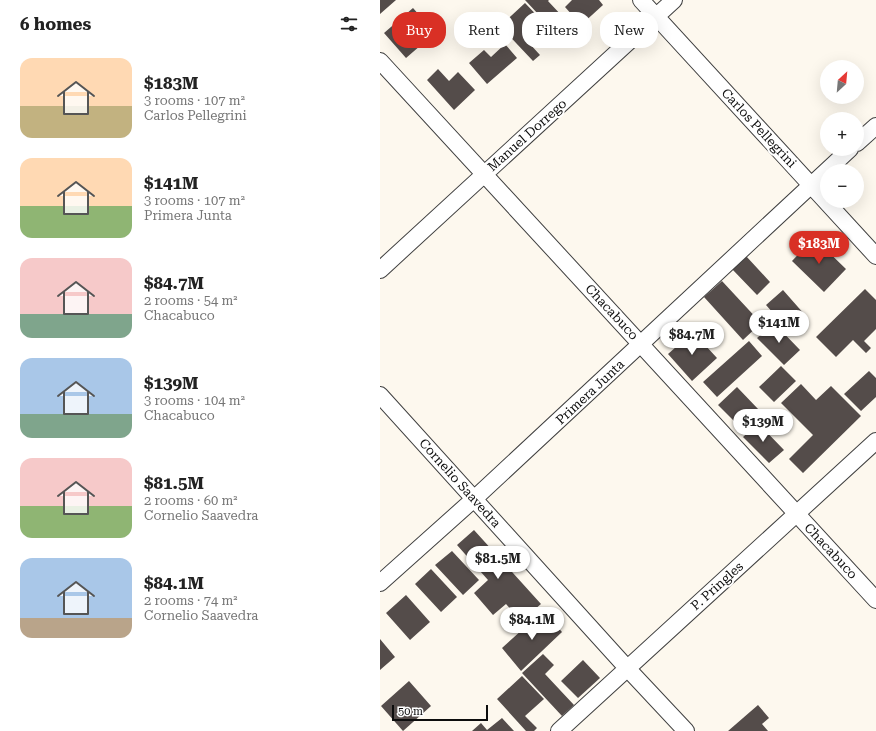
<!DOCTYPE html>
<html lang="en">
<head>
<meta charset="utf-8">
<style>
	:root { --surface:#fff; --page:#f6f6f6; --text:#222; --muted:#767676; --accent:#d93025 }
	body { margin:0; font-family:"Roboto Serif",serif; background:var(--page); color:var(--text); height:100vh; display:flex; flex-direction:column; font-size:15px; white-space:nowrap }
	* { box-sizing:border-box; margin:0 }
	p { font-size:13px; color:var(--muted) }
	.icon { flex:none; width:22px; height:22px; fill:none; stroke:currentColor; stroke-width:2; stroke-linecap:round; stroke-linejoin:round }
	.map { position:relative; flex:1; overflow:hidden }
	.sheet { display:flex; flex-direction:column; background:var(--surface); width:380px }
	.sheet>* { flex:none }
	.banner { position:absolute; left:12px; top:12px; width:380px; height:36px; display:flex; gap:8px }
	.needle { width:26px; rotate:26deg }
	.controls { position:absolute; left:440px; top:60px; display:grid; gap:8px }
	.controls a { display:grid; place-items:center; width:44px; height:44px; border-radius:50%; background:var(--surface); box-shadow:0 4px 16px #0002; font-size:20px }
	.scale { position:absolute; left:12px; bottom:10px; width:96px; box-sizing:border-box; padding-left:4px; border:2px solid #0d0d0d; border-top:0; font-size:11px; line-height:14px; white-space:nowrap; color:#0d0d0d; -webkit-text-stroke:3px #fff; paint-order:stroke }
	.price { position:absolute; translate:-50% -34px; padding:0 9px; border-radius:14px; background:#fff; color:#222; font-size:13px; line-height:26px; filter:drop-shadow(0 1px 2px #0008) }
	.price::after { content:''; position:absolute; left:50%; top:24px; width:12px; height:9px; margin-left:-6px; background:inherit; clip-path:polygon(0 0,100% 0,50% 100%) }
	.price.on { background:var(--accent); color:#fff }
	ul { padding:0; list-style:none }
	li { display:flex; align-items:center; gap:12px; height:100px; padding:0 20px }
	li span { display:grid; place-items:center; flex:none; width:112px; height:80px; border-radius:12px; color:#555 }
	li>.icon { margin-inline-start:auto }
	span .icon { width:48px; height:48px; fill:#fffc; stroke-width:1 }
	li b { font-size:17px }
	h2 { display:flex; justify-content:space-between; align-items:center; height:48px; padding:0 20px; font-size:17px }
	.pill { padding:0 14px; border-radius:16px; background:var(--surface); box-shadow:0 4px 16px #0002; font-size:14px; line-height:36px }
	.pill.on { background:var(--accent); color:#fff }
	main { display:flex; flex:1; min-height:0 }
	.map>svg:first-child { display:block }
	.building { fill:#544c4a }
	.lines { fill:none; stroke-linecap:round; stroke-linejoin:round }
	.street-casing { stroke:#404040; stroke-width:18 }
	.street { stroke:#fff; stroke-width:16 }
	.labels { text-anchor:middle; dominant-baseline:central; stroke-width:4; stroke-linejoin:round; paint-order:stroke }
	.street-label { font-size:13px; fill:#0d0d0d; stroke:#fff }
</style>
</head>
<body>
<main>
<section class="sheet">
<h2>6 homes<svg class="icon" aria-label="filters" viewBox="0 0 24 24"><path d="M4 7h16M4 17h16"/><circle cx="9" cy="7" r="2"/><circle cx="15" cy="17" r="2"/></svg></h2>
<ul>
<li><span style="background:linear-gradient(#ffd9b3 60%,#c2b280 0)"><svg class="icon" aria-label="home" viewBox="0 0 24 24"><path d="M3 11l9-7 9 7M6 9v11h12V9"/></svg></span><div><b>$183M</b><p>3 rooms · 107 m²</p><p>Carlos Pellegrini</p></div></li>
<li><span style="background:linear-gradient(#ffd9b3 60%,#8fb573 0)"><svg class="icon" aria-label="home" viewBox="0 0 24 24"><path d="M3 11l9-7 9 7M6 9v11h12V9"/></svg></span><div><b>$141M</b><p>3 rooms · 107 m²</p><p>Primera Junta</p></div></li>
<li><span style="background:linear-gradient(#f6c9c9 70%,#7fa58c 0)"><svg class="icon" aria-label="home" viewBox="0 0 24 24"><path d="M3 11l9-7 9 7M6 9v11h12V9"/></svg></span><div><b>$84.7M</b><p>2 rooms · 54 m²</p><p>Chacabuco</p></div></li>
<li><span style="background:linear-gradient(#a9c7e8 70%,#7fa58c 0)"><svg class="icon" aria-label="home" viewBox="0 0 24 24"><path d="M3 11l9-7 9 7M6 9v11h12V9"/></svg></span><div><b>$139M</b><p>3 rooms · 104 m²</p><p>Chacabuco</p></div></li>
<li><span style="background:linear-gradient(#f6c9c9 60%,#8fb573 0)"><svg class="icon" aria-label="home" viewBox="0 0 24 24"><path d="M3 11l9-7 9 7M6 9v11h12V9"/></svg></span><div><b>$81.5M</b><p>2 rooms · 60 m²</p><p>Cornelio Saavedra</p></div></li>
<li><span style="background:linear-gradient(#a9c7e8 75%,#b9a48a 0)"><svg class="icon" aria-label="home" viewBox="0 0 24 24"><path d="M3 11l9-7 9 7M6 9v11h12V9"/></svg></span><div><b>$84.1M</b><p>2 rooms · 74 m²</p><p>Cornelio Saavedra</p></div></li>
</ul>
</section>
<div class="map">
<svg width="496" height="731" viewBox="0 0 496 731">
	<rect width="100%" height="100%" fill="#fdf8ee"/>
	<!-- building -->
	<path class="building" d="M0,0h16l-16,14z
		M145,0h24l-1,1 29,31 -12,11z
		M192,0h27l4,5 -22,20 -16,-18z
		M145,3l22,23 -18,17 11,12 -7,6 -33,-35z
		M33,8l22,25 -29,25 -22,-25z
		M125,44l12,14 -30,26 -18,-21 15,-13 7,7z
		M58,69l11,12 9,-9 17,18 -21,20 -27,-30z
		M434,238l32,31 -22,23 -32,-31z
		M366,256l24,26 -13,13 -25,-26z
		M342,281l39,42 -18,17 -39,-43z
		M485,289l11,11v29l-12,12 7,7 -5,5 -13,-13 -17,17 -20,-20z
		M403,290l22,25 -17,15 -22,-25z
		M394,323l26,27 -16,15 -27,-27z
		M313,332l24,26 -25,23 -24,-27z
		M369,341l13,15 -45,41 -14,-15z
		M401,366l15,15 -22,21 -15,-15z
		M489,371l7,7v19l-15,14 -17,-17z
		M421,384l15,16 15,-14 30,30 -58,57 -14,-14 24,-24 -32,-32z
		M357,387l22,23 -18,18 -23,-23z
		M378,423l26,27 -15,13 -26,-26z
		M94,530l67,74 -20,17 -15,-17 -13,11 -19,-22 14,-13 -31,-35z
		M72,551l27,29 -16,15 -28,-30z
		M51,569l26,28 -16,15 -26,-28z
		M26,595l24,27 -20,18 -24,-27z
		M163,611l19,21 -41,39 -19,-23z
		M0,639l15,18 -15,13z
		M163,654l11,11 -9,9 29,31 -12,11 -40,-43z
		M203,660l17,18 -22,20 -17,-17z
		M142,676l22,23 -19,17 12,12 -3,3h-8l-29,-32z
		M29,681l22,25 -28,25 -22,-25z
		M378,705l11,13 -7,6 6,7h-40z
		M122,718l12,13h-42l9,-8 6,7z"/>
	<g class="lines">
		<!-- street casing -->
		<g class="street-casing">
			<path id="street" d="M261,0l235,256
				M0,61l496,539
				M477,143l19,-17
				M0,270l294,-270
				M0,395l247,273 59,63
				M0,583l94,-84 376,-350
				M179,731l317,-290"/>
		</g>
		<!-- street -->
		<use href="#street" class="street"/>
	</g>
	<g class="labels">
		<!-- street labels -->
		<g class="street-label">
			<text transform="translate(379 128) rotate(47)">Carlos Pellegrini</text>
			<text transform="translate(147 135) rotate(-42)">Manuel Dorrego</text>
			<text transform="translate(232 312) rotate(47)">Chacabuco</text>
			<text transform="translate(210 392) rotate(-43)">Primera Junta</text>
			<text transform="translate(80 483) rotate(48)">Cornelio Saavedra</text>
			<text transform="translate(451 551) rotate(47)">Chacabuco</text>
			<text transform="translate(337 586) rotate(-42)">P. Pringles</text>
		</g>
	</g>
</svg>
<div class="controls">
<a><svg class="needle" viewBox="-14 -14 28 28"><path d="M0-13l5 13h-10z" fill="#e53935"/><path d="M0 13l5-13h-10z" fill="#767676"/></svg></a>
<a>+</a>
<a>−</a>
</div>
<div class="scale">50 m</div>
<b class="price on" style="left:439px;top:265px">$183M</b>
<b class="price" style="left:399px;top:344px">$141M</b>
<b class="price" style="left:312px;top:356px">$84.7M</b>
<b class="price" style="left:383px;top:443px">$139M</b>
<b class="price" style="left:118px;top:580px">$81.5M</b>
<b class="price" style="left:152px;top:641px">$84.1M</b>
<div class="banner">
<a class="pill on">Buy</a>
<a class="pill">Rent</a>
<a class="pill">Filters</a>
<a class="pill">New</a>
</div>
</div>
</main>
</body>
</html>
